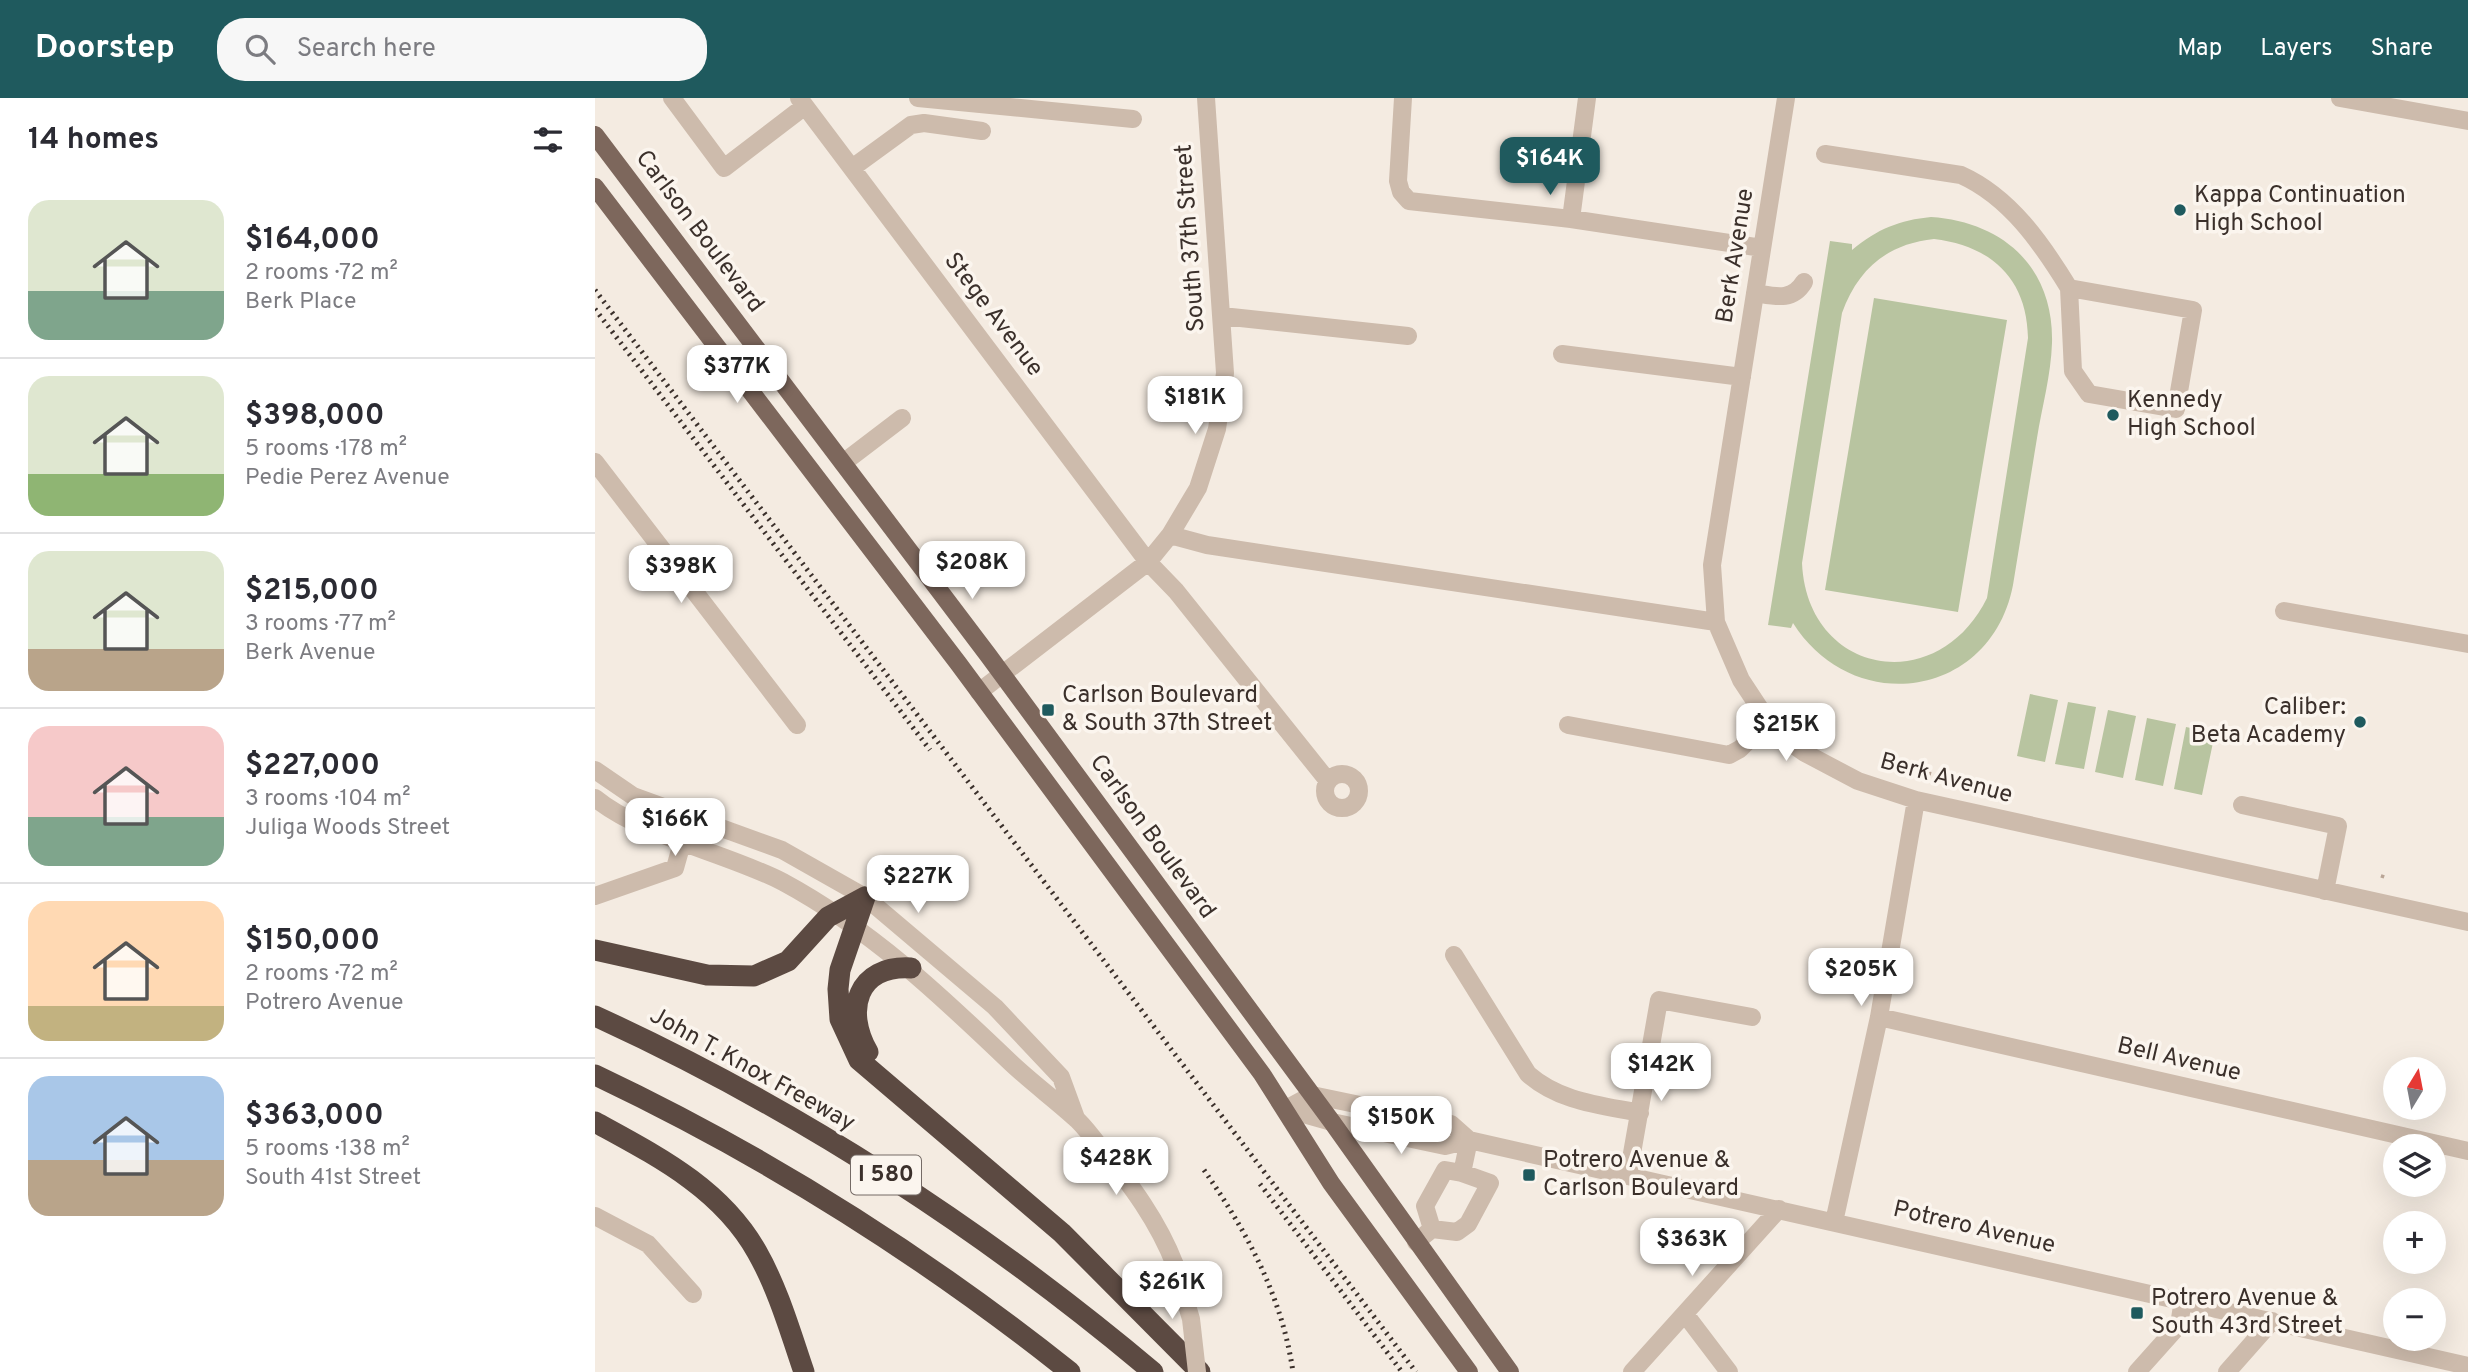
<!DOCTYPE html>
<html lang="en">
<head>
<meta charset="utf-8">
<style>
	:root { --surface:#fff; --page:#f7f7f7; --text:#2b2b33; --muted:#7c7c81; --line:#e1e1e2; --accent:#1f5a5e }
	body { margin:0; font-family:Overpass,sans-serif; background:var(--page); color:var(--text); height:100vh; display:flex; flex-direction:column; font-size:26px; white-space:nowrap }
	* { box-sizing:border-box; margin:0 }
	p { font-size:23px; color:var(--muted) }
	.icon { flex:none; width:38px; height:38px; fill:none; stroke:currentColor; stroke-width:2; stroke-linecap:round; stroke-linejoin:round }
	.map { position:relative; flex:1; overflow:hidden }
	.side { display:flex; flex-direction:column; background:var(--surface); width:595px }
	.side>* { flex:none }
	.needle { width:46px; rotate:10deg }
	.fabs { position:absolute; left:1788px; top:959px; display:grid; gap:14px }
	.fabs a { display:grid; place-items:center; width:63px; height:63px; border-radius:50%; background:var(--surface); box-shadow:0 7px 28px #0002; font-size:35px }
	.price { position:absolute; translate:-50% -60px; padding:0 16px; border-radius:14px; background:#fff; color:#222; font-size:23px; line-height:46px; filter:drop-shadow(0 2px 4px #0008) }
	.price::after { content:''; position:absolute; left:50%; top:42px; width:21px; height:16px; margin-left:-10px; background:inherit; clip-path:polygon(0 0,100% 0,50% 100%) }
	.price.selected { background:var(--accent); color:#fff }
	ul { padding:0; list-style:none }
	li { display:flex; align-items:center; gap:21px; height:175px; padding:0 28px }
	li+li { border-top:2px solid var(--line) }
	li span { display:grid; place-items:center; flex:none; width:196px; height:140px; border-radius:21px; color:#555 }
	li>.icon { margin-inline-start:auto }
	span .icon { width:84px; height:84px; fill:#fffc; stroke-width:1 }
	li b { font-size:30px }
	h2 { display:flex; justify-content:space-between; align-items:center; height:84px; padding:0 28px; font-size:30px }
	header { display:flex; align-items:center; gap:42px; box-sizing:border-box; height:98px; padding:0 35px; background:var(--accent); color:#fff }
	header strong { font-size:33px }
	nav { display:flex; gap:38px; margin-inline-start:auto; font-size:24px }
	.search { width:490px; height:63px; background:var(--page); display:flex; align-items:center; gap:18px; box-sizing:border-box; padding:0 24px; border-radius:28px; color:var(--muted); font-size:26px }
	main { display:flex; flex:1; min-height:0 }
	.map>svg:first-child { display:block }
	.green { fill:#b8c4a0; fill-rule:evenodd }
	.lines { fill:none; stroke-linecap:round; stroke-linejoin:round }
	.path { stroke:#b9a596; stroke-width:3.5; stroke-dasharray:3.5 3.5; stroke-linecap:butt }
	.minor { stroke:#cdbbac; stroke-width:18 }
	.major { stroke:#7d675c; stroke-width:18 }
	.highway { stroke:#5c4a42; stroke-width:21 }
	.rail { stroke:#3b302b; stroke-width:5; stroke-dasharray:2 5; stroke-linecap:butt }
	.minor-bridge { stroke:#cdbbac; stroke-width:18 }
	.poi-dot { fill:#1f5a5e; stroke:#fbf5ee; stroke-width:2.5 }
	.labels { text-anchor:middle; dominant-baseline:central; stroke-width:7; stroke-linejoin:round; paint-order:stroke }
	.shield { fill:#fbf5ee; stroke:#756b66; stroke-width:2 }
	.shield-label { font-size:23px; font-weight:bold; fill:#3b302b }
	.poi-label { font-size:24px; fill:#3b302b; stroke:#fbf5ee; text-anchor:start }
	.street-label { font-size:24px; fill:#3b302b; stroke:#fbf5ee }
</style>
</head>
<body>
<header>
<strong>Doorstep</strong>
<div class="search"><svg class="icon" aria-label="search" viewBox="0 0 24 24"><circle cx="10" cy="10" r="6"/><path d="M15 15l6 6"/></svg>Search here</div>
<nav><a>Map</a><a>Layers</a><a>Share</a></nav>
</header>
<main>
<section class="side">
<h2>14 homes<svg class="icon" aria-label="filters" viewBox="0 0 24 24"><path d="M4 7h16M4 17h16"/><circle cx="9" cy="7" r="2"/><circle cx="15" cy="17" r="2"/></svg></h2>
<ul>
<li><span style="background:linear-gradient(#dfe7d0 65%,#7fa58c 0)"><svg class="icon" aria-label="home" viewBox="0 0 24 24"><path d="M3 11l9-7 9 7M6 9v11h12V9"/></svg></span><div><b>$164,000</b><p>2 rooms · 72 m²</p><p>Berk Place</p></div></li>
<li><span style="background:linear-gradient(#dfe7d0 70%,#8fb573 0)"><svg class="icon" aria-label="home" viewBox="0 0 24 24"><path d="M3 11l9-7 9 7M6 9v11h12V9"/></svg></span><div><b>$398,000</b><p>5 rooms · 178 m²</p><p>Pedie Perez Avenue</p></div></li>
<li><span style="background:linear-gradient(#dfe7d0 70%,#b9a48a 0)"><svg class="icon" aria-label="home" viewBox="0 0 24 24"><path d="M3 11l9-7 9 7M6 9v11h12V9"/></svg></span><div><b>$215,000</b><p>3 rooms · 77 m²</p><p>Berk Avenue</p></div></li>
<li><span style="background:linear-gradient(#f6c9c9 65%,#7fa58c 0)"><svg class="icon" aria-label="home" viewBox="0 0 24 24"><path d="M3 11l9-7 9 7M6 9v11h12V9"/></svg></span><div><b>$227,000</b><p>3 rooms · 104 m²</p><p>Juliga Woods Street</p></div></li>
<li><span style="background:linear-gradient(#ffd9b3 75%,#c2b280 0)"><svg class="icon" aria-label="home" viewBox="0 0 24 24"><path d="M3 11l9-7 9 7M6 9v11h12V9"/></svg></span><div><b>$150,000</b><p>2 rooms · 72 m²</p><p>Potrero Avenue</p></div></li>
<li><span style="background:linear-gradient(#a9c7e8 60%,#b9a48a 0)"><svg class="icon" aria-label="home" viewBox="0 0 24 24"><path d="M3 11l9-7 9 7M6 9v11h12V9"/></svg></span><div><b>$363,000</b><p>5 rooms · 138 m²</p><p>South 41st Street</p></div></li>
</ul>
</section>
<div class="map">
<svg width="1873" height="1274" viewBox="0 0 1873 1274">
	<rect width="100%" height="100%" fill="#f4ebe1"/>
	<!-- green -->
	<path class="green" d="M1336,119c73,5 123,51 121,126 -1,32 -10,64 -15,95 -8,49 -16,98 -24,147 -22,114 -160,133 -220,38l-2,5 -23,-3 62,-384 22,3v6c25,-21 48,-30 79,-33zM1339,141c57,7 93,39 94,99l-41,260c-50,101 -180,77 -185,-35l40,-250c16,-44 45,-69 92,-74z
		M1279,200l133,22 -49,292 -133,-22z
		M1435,596l28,6 -13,62 -28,-6z
		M1473,604l28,5 -12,62 -29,-5z
		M1513,612l28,6 -13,62 -28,-6z
		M1552,620l29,6 -13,62 -28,-6z
		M1591,629l29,6 -13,62 -28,-6z"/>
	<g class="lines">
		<!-- path -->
		<path class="path" d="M1334,677l1,-4
			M1787,780l2,-6"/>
		<!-- minor -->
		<path class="minor" d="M77,0l52,70 81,-62
			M204,0l349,464 28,29 152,190
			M323,0l215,21
			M808,0l-5,83 3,11 8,9 162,18 191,29
			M1191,0l-74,467 4,57 25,58 35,53 29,20 53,28 58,19 552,122
			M1745,0l128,23
			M1230,56l136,21c49,22 81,69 108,113l124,22 -17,99 -87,-15 -16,-23 -4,-83
			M257,70l59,-43 13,-2 58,8
			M976,121l16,-121
			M1160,195c19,3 37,9 49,-11
			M627,218l186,20
			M967,256l180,23
			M0,364l202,263
			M248,365l59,-45
			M575,437l37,10 509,77
			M1689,513l184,33
			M384,594l169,-130 22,-27 28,-47 19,-59 8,-56 -19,-275
			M973,627l161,30 11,-6 27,-27
			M0,672l38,26 149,54 83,47 130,110 66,70 15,41
			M730 693a17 17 0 1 1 34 0a17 17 0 1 1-34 0Z
			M0,700c46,38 132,55 188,84 87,47 156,112 227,180 21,20 43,36 64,55 11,9 19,22 28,32 29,36 56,72 73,116
			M1647,707l96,21 -13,65
			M0,798l80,-28 11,-39
			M859,857l74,119c32,28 72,31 112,39
			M1284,919l589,134
			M691,1011l26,-14 139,29 18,16 999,226
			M691,1011l46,13 113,24 24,-6
			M1033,1078l31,-176 93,17
			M0,1118l53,28 45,50
			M1239,1124l45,-205 37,-217
			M837,1131l-7,-23 20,-36 17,3 7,-33
			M821,1144l16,-13 25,3 11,-8 22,-41 -28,-10
			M1090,1216l44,58
			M1037,1274l147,-163
			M1542,1274l42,-47 4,-25
			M1632,1274l45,-51"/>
		<!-- major -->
		<path class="major" d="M0,37l393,520 344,467 178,250
			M0,89l363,476 304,411 69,109 138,189"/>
		<!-- highway -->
		<path class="highway" d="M270,799l-25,73 -2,19 2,30 19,41 203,173 138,139
			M0,852l112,25 47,1 34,-15 40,-44 37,-20
			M0,918c201,92 389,214 558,356
			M273,954c-24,-42 -11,-87 43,-84
			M0,977c169,80 328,180 475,297
			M0,1024c62,34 126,66 162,130 21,37 33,79 47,120"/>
		<!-- rail -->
		<path class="rail" d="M0,192l821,1082
			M0,211l335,441
			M609,1072c43,62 78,126 89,202
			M665,1086l142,188"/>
		<!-- minor-bridge -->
		<path class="minor-bridge" d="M580,1167l16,54 6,53"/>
	</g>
	<!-- markers -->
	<g class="poi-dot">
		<circle cx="1585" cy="112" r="7"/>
		<circle cx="1518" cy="317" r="7"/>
		<rect x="446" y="605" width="14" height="14" rx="3.5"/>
		<circle cx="1765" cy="624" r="7"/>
		<rect x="927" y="1070" width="14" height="14" rx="3.5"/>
		<rect x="1535" y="1208" width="14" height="14" rx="3.5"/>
	</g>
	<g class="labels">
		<!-- shield labels -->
		<rect class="shield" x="256" y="1057.5" width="70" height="39" rx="5"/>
		<g class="shield-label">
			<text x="291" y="1077">I 580</text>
		</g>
		<!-- poi labels -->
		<g class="poi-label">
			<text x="1599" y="98">Kappa Continuation<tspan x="1599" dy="28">High School</tspan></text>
			<text x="1532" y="303">Kennedy<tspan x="1532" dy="28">High School</tspan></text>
			<text x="467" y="598">Carlson Boulevard<tspan x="467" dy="28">&amp; South 37th Street</tspan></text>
			<text x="1751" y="610" text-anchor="end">Caliber:<tspan x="1751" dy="28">Beta Academy</tspan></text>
			<text x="948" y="1063">Potrero Avenue &amp;<tspan x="948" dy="28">Carlson Boulevard</tspan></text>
			<text x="1556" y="1201">Potrero Avenue &amp;<tspan x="1556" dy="28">South 43rd Street</tspan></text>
		</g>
		<!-- street labels -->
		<g class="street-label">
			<text transform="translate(104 134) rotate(53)">Carlson Boulevard</text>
			<text transform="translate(596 140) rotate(-94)">South 37th Street</text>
			<text transform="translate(1141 158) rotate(-81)">Berk Avenue</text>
			<text transform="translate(398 217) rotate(53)">Stege Avenue</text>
			<text transform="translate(1351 681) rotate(15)">Berk Avenue</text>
			<text transform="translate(557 739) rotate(54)">Carlson Boulevard</text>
			<text transform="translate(1584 962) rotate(13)">Bell Avenue</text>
			<text transform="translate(157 972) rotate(29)">John T. Knox Freeway</text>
			<text transform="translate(1379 1130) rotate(13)">Potrero Avenue</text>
		</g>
	</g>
</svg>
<div class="fabs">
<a><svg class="needle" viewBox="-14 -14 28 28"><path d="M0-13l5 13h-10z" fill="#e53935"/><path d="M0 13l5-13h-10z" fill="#7c7c81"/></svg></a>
<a><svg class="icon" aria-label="layers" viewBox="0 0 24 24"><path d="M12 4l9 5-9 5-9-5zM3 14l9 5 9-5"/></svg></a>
<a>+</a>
<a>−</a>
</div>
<b class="price selected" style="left:955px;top:99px">$164K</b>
<b class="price" style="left:142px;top:307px">$377K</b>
<b class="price" style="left:600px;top:338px">$181K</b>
<b class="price" style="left:377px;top:503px">$208K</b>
<b class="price" style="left:86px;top:507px">$398K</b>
<b class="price" style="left:1191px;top:665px">$215K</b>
<b class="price" style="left:80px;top:760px">$166K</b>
<b class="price" style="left:323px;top:817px">$227K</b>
<b class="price" style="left:1266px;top:910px">$205K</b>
<b class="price" style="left:1066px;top:1005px">$142K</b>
<b class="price" style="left:806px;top:1058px">$150K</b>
<b class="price" style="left:521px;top:1099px">$428K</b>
<b class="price" style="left:1097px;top:1180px">$363K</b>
<b class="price" style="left:577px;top:1223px">$261K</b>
</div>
</main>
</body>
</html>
